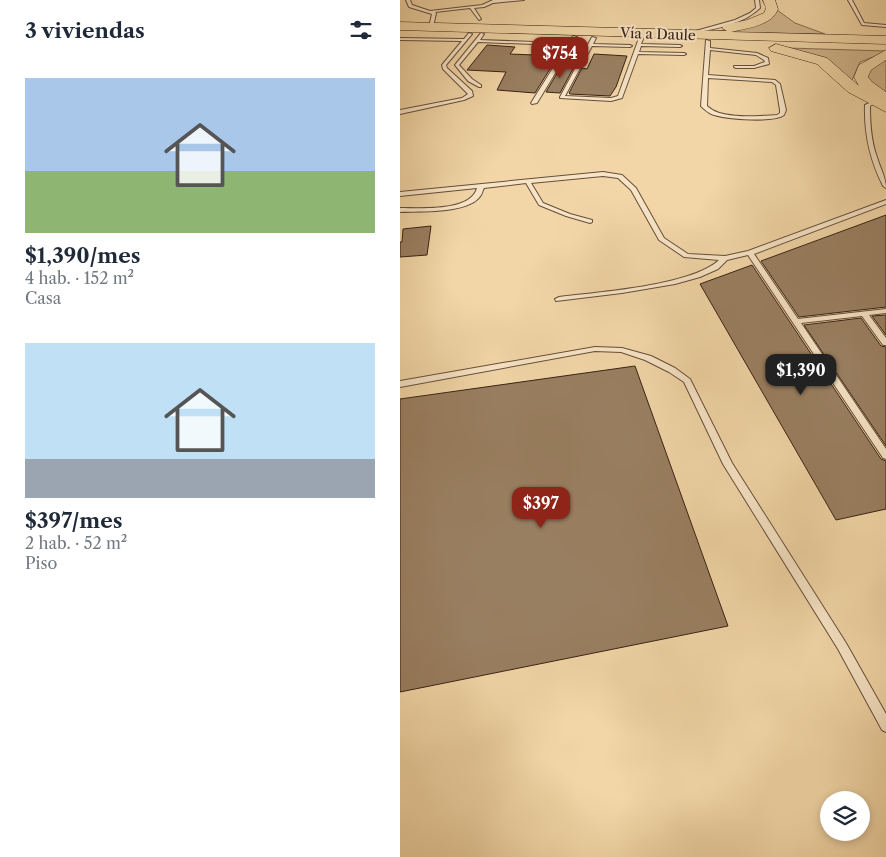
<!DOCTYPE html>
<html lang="es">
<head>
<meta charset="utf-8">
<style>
	:root { --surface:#fff; --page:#f2f2f3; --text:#1f2937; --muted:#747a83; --accent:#8f2418 }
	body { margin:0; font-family:"Libre Caslon Text",serif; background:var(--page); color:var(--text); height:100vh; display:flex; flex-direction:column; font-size:19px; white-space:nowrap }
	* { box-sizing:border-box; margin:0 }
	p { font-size:16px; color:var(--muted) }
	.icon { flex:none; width:28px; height:28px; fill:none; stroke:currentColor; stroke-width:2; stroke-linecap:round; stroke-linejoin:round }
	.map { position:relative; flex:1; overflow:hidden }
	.drawer { display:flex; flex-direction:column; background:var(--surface); width:400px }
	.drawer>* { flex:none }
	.controls { position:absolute; left:420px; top:791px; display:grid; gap:10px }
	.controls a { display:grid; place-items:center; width:50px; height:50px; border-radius:50%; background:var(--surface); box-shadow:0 2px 8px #0003; font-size:25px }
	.price { position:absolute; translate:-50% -42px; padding:0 11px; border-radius:10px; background:var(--accent); color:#fff; font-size:16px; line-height:32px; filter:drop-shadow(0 1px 2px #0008) }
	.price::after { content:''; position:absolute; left:50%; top:30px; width:15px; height:11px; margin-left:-8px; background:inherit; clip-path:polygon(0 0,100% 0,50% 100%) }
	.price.active { background:#222; color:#fff }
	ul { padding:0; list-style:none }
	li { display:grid; align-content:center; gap:10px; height:265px; padding:0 25px }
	li span { display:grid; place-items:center; height:155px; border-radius:0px; color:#555 }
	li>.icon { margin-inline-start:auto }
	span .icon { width:90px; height:90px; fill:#fffc; stroke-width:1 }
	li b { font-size:21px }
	h2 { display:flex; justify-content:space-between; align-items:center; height:60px; padding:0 25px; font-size:21px }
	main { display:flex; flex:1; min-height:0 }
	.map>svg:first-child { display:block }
	.green { fill:#d2b78e; stroke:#856c52 }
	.building { fill:#997f61; stroke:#382115 }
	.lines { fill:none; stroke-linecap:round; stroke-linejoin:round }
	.lane-casing { stroke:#664e3a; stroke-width:2 }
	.highway-casing { stroke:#382115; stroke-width:1 }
	.lane { fill:#f7e4c6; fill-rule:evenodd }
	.highway { fill:#f2d6a7; fill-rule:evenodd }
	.labels { text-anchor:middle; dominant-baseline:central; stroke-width:4; stroke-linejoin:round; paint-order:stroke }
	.far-street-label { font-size:14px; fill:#382115; stroke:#f7e4c6 }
</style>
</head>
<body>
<main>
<section class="drawer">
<h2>3 viviendas<svg class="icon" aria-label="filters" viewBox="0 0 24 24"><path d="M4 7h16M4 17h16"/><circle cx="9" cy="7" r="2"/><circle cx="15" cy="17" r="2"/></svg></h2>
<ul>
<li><span style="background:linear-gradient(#a9c7e8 60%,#8fb573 0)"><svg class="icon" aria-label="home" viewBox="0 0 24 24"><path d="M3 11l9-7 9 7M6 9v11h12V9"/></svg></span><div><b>$1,390/mes</b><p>4 hab. · 152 m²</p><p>Casa</p></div></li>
<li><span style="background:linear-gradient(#bfe0f5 75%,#9aa5b1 0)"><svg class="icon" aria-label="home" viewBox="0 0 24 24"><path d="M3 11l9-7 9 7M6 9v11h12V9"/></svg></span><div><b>$397/mes</b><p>2 hab. · 52 m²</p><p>Piso</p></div></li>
</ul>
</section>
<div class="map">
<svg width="486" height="857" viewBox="0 0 486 857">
	<rect width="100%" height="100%" fill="#f2d6a7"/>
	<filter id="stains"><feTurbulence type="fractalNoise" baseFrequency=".004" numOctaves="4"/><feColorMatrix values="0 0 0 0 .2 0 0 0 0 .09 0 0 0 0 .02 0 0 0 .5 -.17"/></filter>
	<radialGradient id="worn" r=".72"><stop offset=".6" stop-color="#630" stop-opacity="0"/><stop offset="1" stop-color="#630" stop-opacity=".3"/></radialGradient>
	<!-- green -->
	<path class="green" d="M377,10l18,13 30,11 -112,-2 23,-4z
		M388,48l98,3v1l-26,10 -8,18z
		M486,57v39l-18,-16v-8z"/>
	<!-- building -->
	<path class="building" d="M87,45l28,2 -5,7 48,2 -23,37 -38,-3 9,-18 -39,-2z
		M194,54l33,2 -11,31 -6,9 -40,-2 -1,-1 13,-25 5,1z
		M162,65l12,2 -14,26 -14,-1z
		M486,215v92l-87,10 -38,-56z
		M31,226l-4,29 -27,2v-15h2l1,-13z
		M352,265l129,194 5,2v48l-50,11 -136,-236z
		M486,315v20l-14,-19z
		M461,318l20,28 5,1v99l-82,-121z
		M235,366l93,260 -328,66v-293z"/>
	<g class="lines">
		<!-- lane casing -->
		<g class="lane-casing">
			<path id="lane" d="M6,0h4l2,5 18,6 52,-6 11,-5h31l-31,3 -9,4 -10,1 7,11 -2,1 -9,-12 -35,4 1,1 -3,14 -2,1 -2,-1 3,-13 -23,-7z
				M355,0h4l1,8c-18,17 -43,20 -66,25l-2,-1 43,-12 15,-7 6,-5z
				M448,0h4l12,23 22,2v2l-24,-2z
				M69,33l3,1 -26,31 1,3 25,23 1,5 -9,4 -64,14v-4l62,-12 6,-4 -25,-25 -1,-4 20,-24 -62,-1v-2l64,1z
				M81,33l3,1 -4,6 80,3 2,1 -2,1 -82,-3 -19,23 13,14 9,6v2h-2l-11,-6 -13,-16z
				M173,36l4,1 -40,66 -5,1 -1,-1z
				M192,37l4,1 -3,6 37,1 2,1 -2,1 -38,-1 -27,50 46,2 7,-2 21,-58 4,1 -2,5 39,1 2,1 -2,1 -39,-1 -2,6 45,1 2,1 -2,1 -46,-1 -16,44 -11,3 -51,-3v-1z
				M306,40l4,1v7l47,5 11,5 1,6 -15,4h-18l-2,-1v-1h20l11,-4 -1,-2 -8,-5 -46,-5 -2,25 67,5 5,4 6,26 -2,5c-10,8 -57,4 -70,0 -6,-2 -9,-5 -13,-9zM308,78l64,4 4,3 4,25v3l-3,2c-20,1 -56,5 -70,-9z
				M474,101l2,1 -6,4c0,17 1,35 7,51 3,11 9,20 9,31l-3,-2c-13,-26 -19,-52 -18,-81z
				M203,172l19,3 14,13 28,50 24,16 37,2 23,-5 138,-51v4l-132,50 44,65 88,-10v4l-17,2 17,23v7h-3l-21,-29 -61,7 85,126v10l-3,-1 -135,-203 -21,5 -9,9 -18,8 -25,7 -53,9 -66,8 -1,-2 4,-2c39,-5 132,-11 160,-37l-35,-3 -25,-17 -28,-50 -13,-12 -15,-2 -72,7 12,20 27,11 22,6v2l-2,1 -24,-7 -27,-11 -13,-22 -42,5c-1,1 -2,6 -3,7 -11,19 -61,16 -81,17v-4c20,0 71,4 77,-20l-77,8v-4z
				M195,347l27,1 29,8 24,12 15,11 42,84 114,180 40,71v18l-4,-2 -44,-81 -115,-185 -39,-82 -15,-10 -24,-12 -24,-8 -26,-1 -195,36v-6z"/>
		</g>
		<!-- highway casing -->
		<g class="highway-casing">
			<path id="highway" d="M363,0h12l3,9c-6,17 -32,19 -47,23l155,4v8l-486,-14v-8l327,9 -5,-3 2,-3 23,-5 17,-7 2,-5z
				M376,44l51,14 32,28 -5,-9 5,-12 27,-15v10l-15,10 -3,7 4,5 14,10v20l-38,-20 -31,-28 -46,-13 -2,-3z"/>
		</g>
		<!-- lane -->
		<use href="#lane" class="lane"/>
		<!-- highway -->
		<use href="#highway" class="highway"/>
	</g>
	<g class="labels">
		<!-- far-street labels -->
		<g class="far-street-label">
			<text transform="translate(258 34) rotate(2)">Vía a Daule</text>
		</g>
	</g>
	<rect width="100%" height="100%" filter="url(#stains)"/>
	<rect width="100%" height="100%" fill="url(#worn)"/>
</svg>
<div class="controls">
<a><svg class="icon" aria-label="layers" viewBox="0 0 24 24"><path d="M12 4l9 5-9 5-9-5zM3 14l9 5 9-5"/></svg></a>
</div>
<b class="price" style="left:160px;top:79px">$754</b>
<b class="price active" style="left:401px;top:396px">$1,390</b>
<b class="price" style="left:141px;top:529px">$397</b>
</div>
</main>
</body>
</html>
